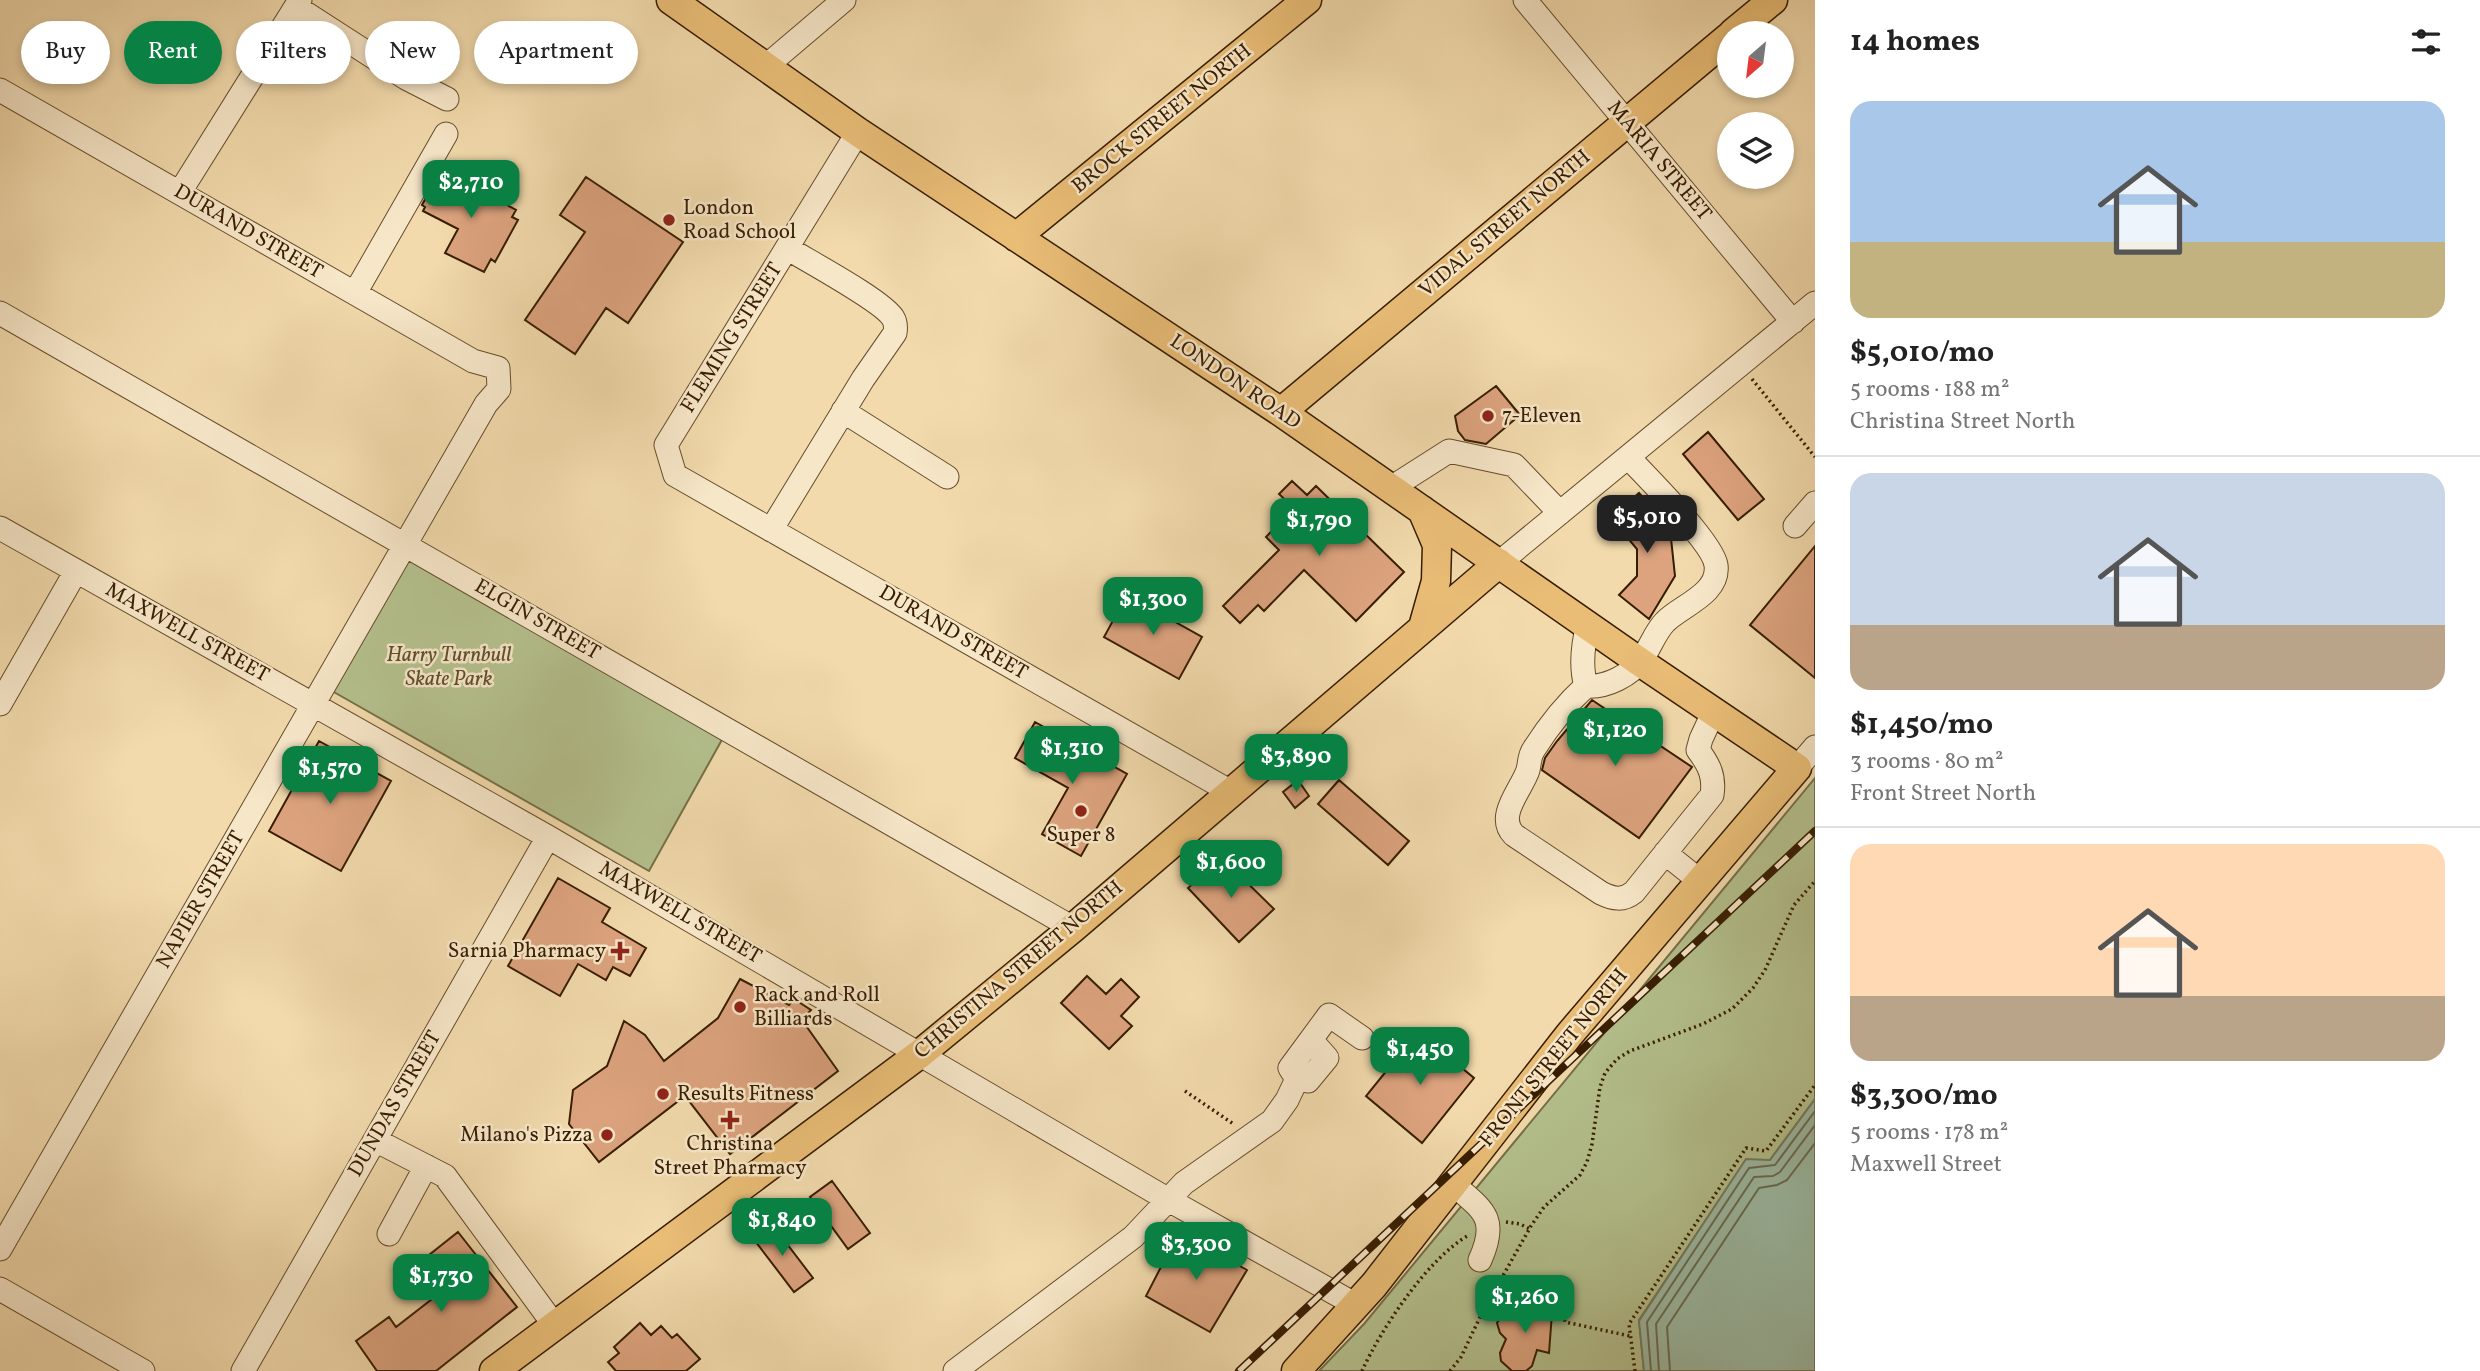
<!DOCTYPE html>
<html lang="en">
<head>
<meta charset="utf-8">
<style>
	:root { --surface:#fff; --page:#f6f6f6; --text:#222; --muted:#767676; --line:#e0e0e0; --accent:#0b8043 }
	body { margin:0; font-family:Vollkorn,serif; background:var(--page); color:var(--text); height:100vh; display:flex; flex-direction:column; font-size:26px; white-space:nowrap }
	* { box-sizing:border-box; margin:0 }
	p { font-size:23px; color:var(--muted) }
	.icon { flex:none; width:38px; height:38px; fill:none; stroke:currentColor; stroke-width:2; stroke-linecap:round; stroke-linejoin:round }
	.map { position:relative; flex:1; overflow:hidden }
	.drawer { display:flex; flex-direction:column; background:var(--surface); width:665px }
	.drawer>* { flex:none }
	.top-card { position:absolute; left:21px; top:21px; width:665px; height:63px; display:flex; gap:14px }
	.needle { width:46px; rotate:208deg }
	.controls { position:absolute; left:1717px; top:21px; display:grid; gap:14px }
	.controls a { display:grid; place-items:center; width:77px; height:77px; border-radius:50%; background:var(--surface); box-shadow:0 4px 10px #0003; font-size:35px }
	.price { position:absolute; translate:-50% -60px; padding:0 16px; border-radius:14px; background:var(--accent); color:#fff; font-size:23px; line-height:46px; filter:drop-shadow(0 2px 4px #0008) }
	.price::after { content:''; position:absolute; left:50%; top:42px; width:21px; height:16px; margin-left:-10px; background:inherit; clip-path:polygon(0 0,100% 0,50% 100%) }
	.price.on { background:#222; color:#fff }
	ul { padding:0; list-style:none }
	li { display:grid; align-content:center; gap:14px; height:371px; padding:0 35px }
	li+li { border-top:2px solid var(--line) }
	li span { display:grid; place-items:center; height:217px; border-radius:21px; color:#555 }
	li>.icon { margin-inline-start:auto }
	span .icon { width:126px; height:126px; fill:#fffc; stroke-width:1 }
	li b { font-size:30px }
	h2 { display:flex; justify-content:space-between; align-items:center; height:84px; padding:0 35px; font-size:30px }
	.tag { padding:0 24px; border-radius:32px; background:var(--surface); box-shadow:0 4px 10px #0003; font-size:24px; line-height:63px }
	.tag.on { background:var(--accent); color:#fff }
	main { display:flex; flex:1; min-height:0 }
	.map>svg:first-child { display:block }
	.green { fill:#b4c18e; stroke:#766f47; stroke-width:2 }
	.water { fill:#9cbba5; stroke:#747c63; stroke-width:2 }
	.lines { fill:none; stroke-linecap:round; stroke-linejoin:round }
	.shore { stroke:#6a6c52; stroke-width:2 }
	.building { fill:#dca37e; stroke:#371d00; stroke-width:2 }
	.minor-casing { stroke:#664c2b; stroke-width:25 }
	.major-casing { stroke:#371d00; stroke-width:31 }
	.path { stroke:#371d00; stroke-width:3.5; stroke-dasharray:2 3.5; stroke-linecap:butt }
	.minor { stroke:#f7e7c9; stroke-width:23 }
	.major { stroke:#e9bd76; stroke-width:28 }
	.rail-casing { stroke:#371d00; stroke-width:8 }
	.rail { stroke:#f7e7c9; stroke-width:5; stroke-dasharray:16; stroke-linecap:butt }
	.poi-dot { fill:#8f2418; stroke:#f7e7c9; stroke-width:2.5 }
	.labels { text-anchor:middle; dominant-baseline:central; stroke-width:5; stroke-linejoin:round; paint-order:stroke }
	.street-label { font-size:21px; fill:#371d00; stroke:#f7e7c9 }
	.poi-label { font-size:21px; fill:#371d00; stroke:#f7e7c9; text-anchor:start }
	.park-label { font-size:21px; font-style:italic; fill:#5c4e2b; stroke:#f7e7c9 }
</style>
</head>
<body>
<main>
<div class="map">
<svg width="1815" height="1371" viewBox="0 0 1815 1371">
	<rect width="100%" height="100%" fill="#f2daac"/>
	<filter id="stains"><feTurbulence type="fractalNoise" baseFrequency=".00286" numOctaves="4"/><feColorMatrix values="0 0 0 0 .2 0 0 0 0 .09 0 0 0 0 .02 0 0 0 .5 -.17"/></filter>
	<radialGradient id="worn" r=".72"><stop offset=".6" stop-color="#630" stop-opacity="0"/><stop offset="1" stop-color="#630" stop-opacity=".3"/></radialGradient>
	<!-- green -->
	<path class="green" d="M410,555l314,181 -75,135 -317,-180z
		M1815,778v321l-45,61h-24l-107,160 5,51h-325l45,-47z"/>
	<!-- water -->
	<path class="water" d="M1815,1099v272h-171l-5,-50 107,-162 24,1z"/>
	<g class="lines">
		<!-- shore -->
		<path class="shore" d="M1651,1371l-4,-49 102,-154 26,-3 40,-54
			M1659,1371l-3,-47 98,-147 19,-1 7,-4 35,-47
			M1670,1371l-3,-44 92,-139 18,-3 10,-5 28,-37"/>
	</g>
	<!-- building -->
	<path class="building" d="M442,169l74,41 -4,7 6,3 -23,42 -4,-3 -7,13 -39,-19 13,-24 -35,-18 2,-4 -3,-2z
		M586,177l97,65 -55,81 -22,-15 -31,46 -50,-34 60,-88 -25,-17z
		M1496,386l24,29 -34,29 -21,-4 -7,-9 -3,-15z
		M1708,432l56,67 -26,21 -55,-66z
		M1292,481l15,14 9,-9 88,86 -48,49 -52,-51 -40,41 -6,-6 -18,18 -17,-17 56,-56 -13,-13 28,-29 -15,-14z
		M1639,493l31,36 5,47 -26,43 -30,-24 18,-19v-27l-26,-31z
		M1815,546v132l-65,-53z
		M1127,595l75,42 -23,42 -75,-42z
		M1592,700l100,67 -53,71 -97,-68 3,-12 12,-17z
		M1035,722l92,52 -46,82 -39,-22 26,-46 -53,-30z
		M319,741l72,40 -50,90 -72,-40z
		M1298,780l11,16 -14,12 -12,-16z
		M1339,780l70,61 -21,24 -70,-61z
		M1222,858l52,51 -35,33 -51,-54z
		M558,878l52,30 -8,14 44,26 -16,28 -17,-9 -7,13 -28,-16 -18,32 -52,-30z
		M1087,976l19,18 15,-15 18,18 -18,19 11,10 -23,23 -48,-46z
		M740,979l49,26 5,-6 17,11 -9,10 36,51 -108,83 -45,-58 -86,66 -30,-38 4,-34 34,-24 17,-45 21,14 19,26 54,-43z
		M1418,1032l56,46 -52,65 -56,-47z
		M832,1181l38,52 -22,16 -38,-52z
		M771,1223l42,55 -19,14 -42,-55z
		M458,1232l59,75 -81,64h-59l-21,-30 33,-24 7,10 45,-35 -22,-29z
		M1179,1232l68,38 -37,62 -64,-36z
		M1540,1300l6,1 5,5 1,7 -3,40 -12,-3 -5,16 -6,5h-14l-11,-10 -1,-8 6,-14 -6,-6 -3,-10 6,-9 7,-3 4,3 16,-11z
		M640,1323l11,12 10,-9 11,12 5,-4 23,25 -14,12h-70l-8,-9 11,-9 -5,-6z"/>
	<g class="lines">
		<!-- minor casing -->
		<g class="minor-casing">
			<path id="minor" d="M1525,0l268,322
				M296,7l110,71 41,21
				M765,67l79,-67
				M0,90l473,271 25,7 1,21 -13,15 -486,845
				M858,132l-192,313 9,30 556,317
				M180,192l120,-192
				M355,293l91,-159
				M0,313l1073,615
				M843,411l104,66
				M1391,488l58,-37 65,14 46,48
				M1795,526l20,-23
				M0,528l548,309 619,362 189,106
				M771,530l92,-151 32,-46c1,-6 1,-10 -2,-15 -10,-17 -85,-57 -106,-70
				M1499,563l316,-260
				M1588,624c-5,20 -8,42 -2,62 20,2 45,-11 56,-27 8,-11 13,-27 23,-37 15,-16 55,-28 51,-57 -3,-22 -70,-89 -88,-108
				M1586,686c-20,18 -38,41 -52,63 -5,7 -4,13 -6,21 -6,19 -33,46 -14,65l87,58c12,6 22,8 33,-1l78,-97c3,-19 -3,-30 -14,-45l3,-11 13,-28
				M0,704l76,-133
				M1797,768l18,-21
				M1665,853l35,28
				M1297,1079l11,2 19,-23 -16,-18
				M375,1140l70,36 110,150
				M1453,1184c30,26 46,34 27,76
				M389,1234l37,-68
				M0,1289l143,82
				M243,1371l305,-534
				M955,1371l178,-134 51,-54 88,-62 15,-21 10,-21 -7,-11 39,-53 33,23"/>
		</g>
		<!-- major casing -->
		<g class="major-casing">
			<path id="major" d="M671,0l187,132 423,280 359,250 157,106 -228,267 -195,250 -78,86
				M1733,33l40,-33
				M1016,237l291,-237
				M1281,412l448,-375
				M1422,510l15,35 -1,36 -13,46
				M494,1371l427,-318 152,-125 426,-365"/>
		</g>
		<!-- path -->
		<path class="path" d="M1752,379l63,78
			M1185,1091l50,34
			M1506,1222l14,2 10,5
			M1491,1298l29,2 27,-16 10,3 8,35 65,14
			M1362,1371c19,-42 66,-113 107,-136
			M1450,1371l11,-14 22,-46 48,-85 13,-19 36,-32 7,-13 5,-18 8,-57 5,-14 12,-14 13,-8 73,-27 29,-15 21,-21 12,-18 29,-65 21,-24
			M1635,1371l-6,-47 117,-176 20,3 49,-66"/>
		<!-- minor -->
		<use href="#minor" class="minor"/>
		<!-- major -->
		<use href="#major" class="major"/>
		<!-- rail casing -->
		<g class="rail-casing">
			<path id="rail" d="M1239,1371l576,-540"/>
		</g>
		<!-- rail -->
		<use href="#rail" class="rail"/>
	</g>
	<!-- markers -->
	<g class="poi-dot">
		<circle cx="669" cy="220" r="7"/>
		<circle cx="1488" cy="416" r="7"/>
		<circle cx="1081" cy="811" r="7"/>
		<path d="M616.5 940.5h7v7h7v7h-7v7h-7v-7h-7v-7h7z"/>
		<circle cx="740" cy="1007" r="7"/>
		<circle cx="663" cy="1094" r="7"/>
		<path d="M726.5 1109.5h7v7h7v7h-7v7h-7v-7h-7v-7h7z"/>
		<circle cx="607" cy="1135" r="7"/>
	</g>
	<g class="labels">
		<!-- street labels -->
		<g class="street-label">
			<text transform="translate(1162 119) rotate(-39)">BROCK STREET NORTH</text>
			<text transform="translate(1659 161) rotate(50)">MARIA STREET</text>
			<text transform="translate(1505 224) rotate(-40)">VIDAL STREET NORTH</text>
			<text transform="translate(248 232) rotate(30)">DURAND STREET</text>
			<text transform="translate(732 338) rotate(-58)">FLEMING STREET</text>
			<text transform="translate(1235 382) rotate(34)">LONDON ROAD</text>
			<text transform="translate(537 620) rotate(30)">ELGIN STREET</text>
			<text transform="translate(187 633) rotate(29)">MAXWELL STREET</text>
			<text transform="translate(953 633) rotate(30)">DURAND STREET</text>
			<text transform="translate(201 900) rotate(-60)">NAPIER STREET</text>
			<text transform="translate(680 913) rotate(30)">MAXWELL STREET</text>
			<text transform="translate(1019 970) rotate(-40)">CHRISTINA STREET NORTH</text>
			<text transform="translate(1554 1058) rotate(-51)">FRONT STREET NORTH</text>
			<text transform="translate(395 1104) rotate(-60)">DUNDAS STREET</text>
		</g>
		<!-- poi labels -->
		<g class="poi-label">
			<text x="683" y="208">London<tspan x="683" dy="24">Road School</tspan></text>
			<text x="1502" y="416">7-Eleven</text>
			<text x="1081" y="835" text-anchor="middle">Super 8</text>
			<text x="606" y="951" text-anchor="end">Sarnia Pharmacy</text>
			<text x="754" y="995">Rack and Roll<tspan x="754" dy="24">Billiards</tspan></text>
			<text x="677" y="1094">Results Fitness</text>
			<text x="593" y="1135" text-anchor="end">Milano's Pizza</text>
			<text x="730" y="1144" text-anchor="middle">Christina<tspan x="730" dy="24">Street Pharmacy</tspan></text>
		</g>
		<!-- park labels -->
		<g class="park-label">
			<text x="449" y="655">Harry Turnbull<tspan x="449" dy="24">Skate Park</tspan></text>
		</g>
	</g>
	<rect width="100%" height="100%" filter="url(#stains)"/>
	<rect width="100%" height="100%" fill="url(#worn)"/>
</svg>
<div class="controls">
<a><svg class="needle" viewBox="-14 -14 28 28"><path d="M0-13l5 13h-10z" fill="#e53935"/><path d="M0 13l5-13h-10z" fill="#767676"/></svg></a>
<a><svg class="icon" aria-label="layers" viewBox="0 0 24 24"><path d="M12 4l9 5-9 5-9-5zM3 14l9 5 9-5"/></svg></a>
</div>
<b class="price" style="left:471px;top:220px">$2,710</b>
<b class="price on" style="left:1647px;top:555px">$5,010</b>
<b class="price" style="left:1319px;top:558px">$1,790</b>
<b class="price" style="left:1153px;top:637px">$1,300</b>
<b class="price" style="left:1615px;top:768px">$1,120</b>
<b class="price" style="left:1072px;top:786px">$1,310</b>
<b class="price" style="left:1296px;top:794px">$3,890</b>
<b class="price" style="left:330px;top:806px">$1,570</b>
<b class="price" style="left:1231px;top:900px">$1,600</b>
<b class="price" style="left:1420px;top:1087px">$1,450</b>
<b class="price" style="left:782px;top:1258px">$1,840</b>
<b class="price" style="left:1196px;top:1282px">$3,300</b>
<b class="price" style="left:441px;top:1314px">$1,730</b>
<b class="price" style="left:1525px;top:1335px">$1,260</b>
<div class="top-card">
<a class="tag">Buy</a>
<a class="tag on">Rent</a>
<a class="tag">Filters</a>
<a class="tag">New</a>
<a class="tag">Apartment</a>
</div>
</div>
<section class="drawer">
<h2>14 homes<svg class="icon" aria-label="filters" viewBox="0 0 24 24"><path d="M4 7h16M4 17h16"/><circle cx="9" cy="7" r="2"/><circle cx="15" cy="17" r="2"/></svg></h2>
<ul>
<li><span style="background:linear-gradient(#a9c7e8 65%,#c2b280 0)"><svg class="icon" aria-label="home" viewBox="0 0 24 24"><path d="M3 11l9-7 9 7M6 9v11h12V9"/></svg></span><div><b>$5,010/mo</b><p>5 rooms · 188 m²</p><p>Christina Street North</p></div></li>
<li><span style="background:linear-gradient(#c9d6e8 70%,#b9a48a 0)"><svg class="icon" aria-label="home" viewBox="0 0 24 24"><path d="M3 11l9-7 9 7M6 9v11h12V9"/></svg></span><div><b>$1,450/mo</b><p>3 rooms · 80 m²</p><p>Front Street North</p></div></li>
<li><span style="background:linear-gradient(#ffd9b3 70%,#b9a48a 0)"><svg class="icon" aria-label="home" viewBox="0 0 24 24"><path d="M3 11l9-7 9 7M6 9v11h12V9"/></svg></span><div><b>$3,300/mo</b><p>5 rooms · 178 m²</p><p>Maxwell Street</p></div></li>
</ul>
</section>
</main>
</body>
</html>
